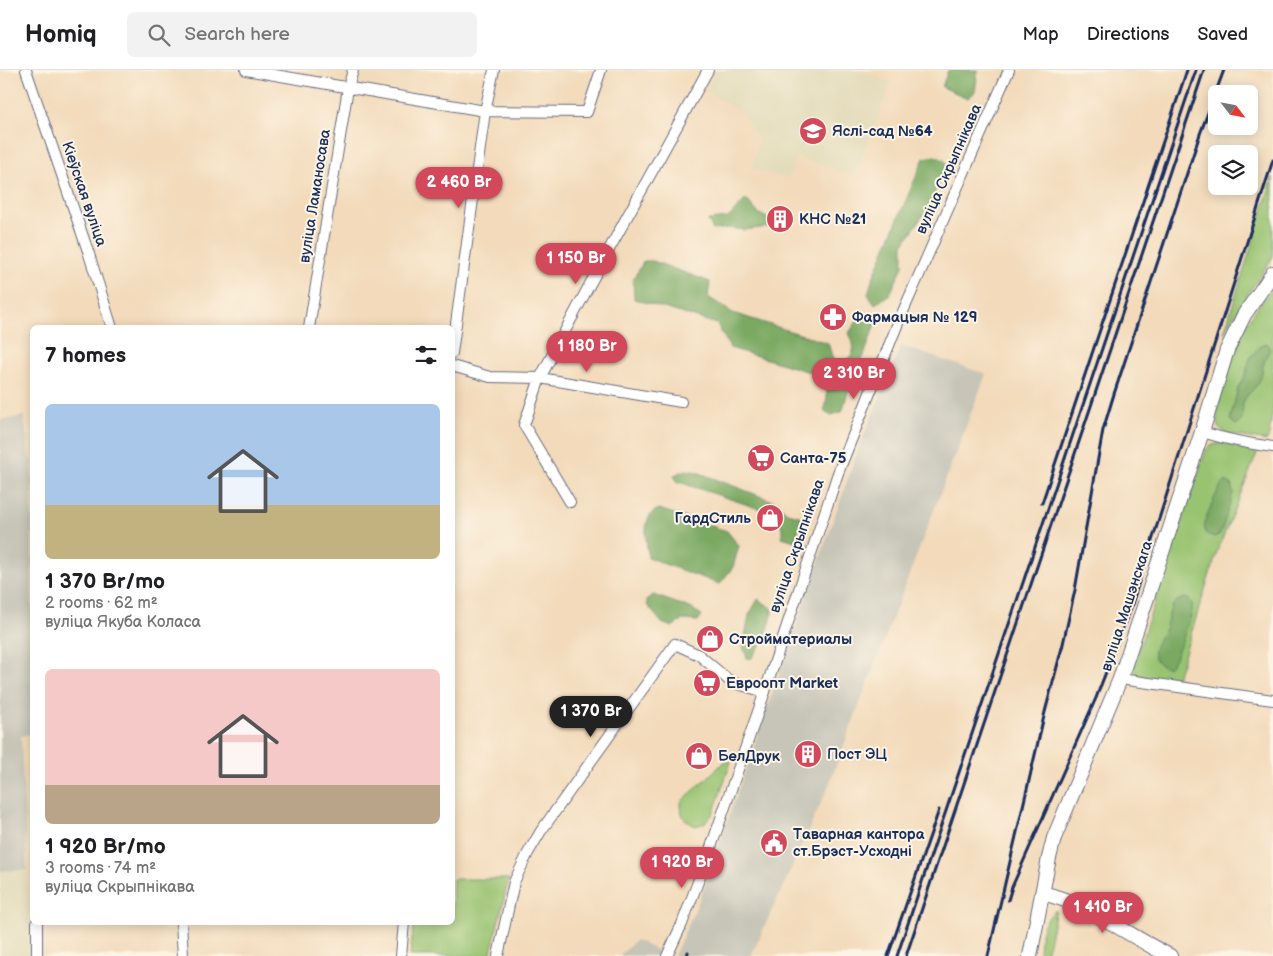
<!DOCTYPE html>
<html lang="en">
<head>
<meta charset="utf-8">
<style>
	:root { --surface:#fff; --page:#f2f2f2; --text:#202124; --muted:#757577; --line:#e0e0e0; --accent:#d1495b }
	body { margin:0; font-family:"Balsamiq Sans",sans-serif; background:var(--page); color:var(--text); height:100vh; display:flex; flex-direction:column; font-size:19px; white-space:nowrap }
	* { box-sizing:border-box; margin:0 }
	p { font-size:16px; color:var(--muted) }
	.icon { flex:none; width:28px; height:28px; fill:none; stroke:currentColor; stroke-width:2; stroke-linecap:round; stroke-linejoin:round }
	.map { position:relative; flex:1; overflow:hidden }
	.details { position:absolute; left:30px; top:255px; width:425px; height:600px; display:flex; flex-direction:column; background:var(--surface); border-radius:8px; box-shadow:0 2px 12px #0003 }
	.details>* { flex:none }
	.needle { width:32px; rotate:122deg }
	.controls { position:absolute; left:1208px; top:15px; display:grid; gap:10px }
	.controls a { display:grid; place-items:center; width:50px; height:50px; border-radius:8px; background:var(--surface); box-shadow:0 2px 12px #0003; font-size:25px }
	.price { position:absolute; translate:-50% -42px; padding:0 11px; border-radius:18px; background:var(--accent); color:#fff; font-size:16px; line-height:32px; filter:drop-shadow(0 1px 2px #0008) }
	.price::after { content:''; position:absolute; left:50%; top:30px; width:15px; height:11px; margin-left:-8px; background:inherit; clip-path:polygon(0 0,100% 0,50% 100%) }
	.price.current { background:#222; color:#fff }
	ul { padding:0; list-style:none }
	li { display:grid; align-content:center; gap:10px; height:265px; padding:0 15px }
	li span { display:grid; place-items:center; height:155px; border-radius:8px; color:#555 }
	li>.icon { margin-inline-start:auto }
	span .icon { width:90px; height:90px; fill:#fffc; stroke-width:1 }
	li b { font-size:21px }
	h2 { display:flex; justify-content:space-between; align-items:center; height:60px; padding:0 15px; font-size:21px }
	header { display:flex; align-items:center; gap:30px; box-sizing:border-box; height:70px; padding:0 25px; background:var(--surface); border-bottom:1px solid var(--line) }
	header strong { font-size:24px }
	nav { display:flex; gap:28px; margin-inline-start:auto; font-size:18px }
	.search { width:350px; height:45px; background:var(--page); display:flex; align-items:center; gap:12px; box-sizing:border-box; padding:0 18px; border-radius:8px; color:var(--muted); font-size:19px }
	.map>svg:first-child { display:block }
	.built { fill:#e3dbba }
	.industrial { fill:#c6c5b8 }
	.green { fill:#98c370; stroke:#5a7967 }
	.forest { fill:#7aa962; stroke:#4a6c60 }
	.lines { fill:none; stroke-linecap:round; stroke-linejoin:round }
	.street-casing { stroke:#676b7e; stroke-width:12 }
	.secondary-casing { stroke:#676b7e; stroke-width:16 }
	.street { stroke:#fff; stroke-width:10 }
	.secondary { stroke:#fff; stroke-width:14 }
	.rail { stroke:#1b2f5e; stroke-width:3 }
	.labels { text-anchor:middle; dominant-baseline:central; stroke-width:4; stroke-linejoin:round; paint-order:stroke }
	.poi-label { font-size:15px; font-weight:bold; fill:#1b2f5e; stroke:#fcf5e5; text-anchor:start }
	.street-label { font-size:15px; fill:#1b2f5e; stroke:#fcf5e5 }
</style>
</head>
<body>
<header>
<strong>Homiq</strong>
<div class="search"><svg class="icon" aria-label="search" viewBox="0 0 24 24"><circle cx="10" cy="10" r="6"/><path d="M15 15l6 6"/></svg>Search here</div>
<nav><a>Map</a><a>Directions</a><a>Saved</a></nav>
</header>
<div class="map">
<svg width="1273" height="886" viewBox="0 0 1273 886">
	<rect width="100%" height="100%" fill="#fcf5e5"/>
	<filter id="ink" filterUnits="userSpaceOnUse"><feTurbulence type="fractalNoise" baseFrequency=".02" numOctaves="2"/><feDisplacementMap in="SourceGraphic" scale="10" xChannelSelector="R" yChannelSelector="G"/><feConvolveMatrix kernelMatrix="1 2 1 2 8 2 1 2 1" color-interpolation-filters="sRGB"/></filter>
	<filter id="wash" filterUnits="userSpaceOnUse"><feTurbulence type="fractalNoise" baseFrequency=".0096" numOctaves="4" result="noise"/><feDisplacementMap in="SourceGraphic" scale="20" xChannelSelector="R" yChannelSelector="G"/><feGaussianBlur stdDeviation="1.12" result="paint"/><feColorMatrix in="noise" values="0 0 0 0 0 0 0 0 0 0 0 0 0 0 0 0 0 1.4 0 .05"/><feComposite in="paint" operator="in"/></filter>
	<g filter="url(#wash)">
		<rect width="100%" height="100%" fill="#f3daba"/>
		<!-- built -->
		<path class="built" d="M717,0h141l33,12 -36,94 -59,-19 -7,21 -37,-9 7,-29 -17,-27 -36,-22z
			M27,800l4,86h-31v-85z"/>
		<!-- industrial -->
		<path class="industrial" d="M901,276l85,28 -160,418 -75,164h-77l27,-60 157,-446z
			M24,346l5,40 3,7v271l-11,2 6,134 -27,1v-451z
			M636,870l32,16h-49z"/>
		<!-- green -->
		<path class="green" d="M1273,107v80l-30,44 -19,32z
			M1273,219v120l-4,26 -2,6 -39,-7 -10,-6c-3,-14 1,-25 5,-38 10,-39 21,-72 50,-101z
			M1219,373l39,8 -41,101 -41,129c-13,-2 -36,0 -43,-11v-5l73,-215 4,-4z
			M734,683l-21,61 -8,9 -9,3c-13,-6 -15,-9 -15,-24z
			M453,809h56l-19,77h-80l4,-33 38,-1z
			M1056,840l-6,29 -5,17h-6c1,-20 1,-33 17,-46z"/>
		<!-- forest -->
		<path class="forest" d="M948,0h30l-3,22 -7,6 -26,-11z
			M935,86l9,4 3,6 -21,45 -23,34v21l-13,28 -15,10 -7,-10 4,-14 52,-122z
			M746,129l12,14 9,5 2,9 -25,3 -15,-2 -16,2 -5,-10 20,-2z
			M644,191h9l57,21 -2,15 25,16 95,30 4,13 6,11c15,-11 20,-16 11,-34l10,-15h12l5,3 -12,35 -12,22 -10,34 -11,3 -7,-4 3,-13 -1,-21 -96,-29 -13,-24 -83,-25 -1,-20z
			M1264,273l4,1 2,5c-2,5 -5,9 -6,14 -2,7 -2,13 -5,19 -4,7 -12,12 -15,19 -4,9 3,19 -8,24l-6,-5 8,-32 8,-15 4,-15 10,-12z
			M686,400l11,2 81,31 10,10 14,4 -7,24 -13,-4v-10l-7,-13 -99,-33 -2,-6z
			M1224,412h4l3,2 2,9 -11,37 -2,4 -5,3 -9,-3c-1,-4 -2,-8 -1,-12 2,-8 14,-36 19,-40z
			M659,439l68,22 12,15 -6,21 -13,17 -53,-19 -19,-8c-1,-16 -8,-41 11,-48z
			M654,525l36,13 12,7 -4,6 -16,-1 -10,7 -10,-4 -15,-18v-6z
			M1186,528c3,2 5,2 6,6 3,8 -13,44 -17,54l-3,5 -4,4c-6,-1 -10,-3 -13,-9 -5,-12 6,-19 10,-29 5,-14 3,-28 21,-31z
			M758,529l14,9c1,18 -11,37 -21,51l-4,-1 -4,-11 6,-32z"/>
	</g>
	<g filter="url(#ink)">
		<g class="lines">
			<!-- street casing -->
			<g class="street-casing">
				<path id="street" d="M26,0l63,184 23,74
					M246,0l239,41 102,1 14,-42
					M309,258l39,-240 5,-18
					M452,283l33,-242 9,-41
					M452,296l38,11 50,1 141,24
					M1202,362c23,7 47,12 71,15
					M570,432l-46,-77 16,-47 50,-94 118,-214
					M1120,609l153,21
					M37,852v34
					M181,852l2,34
					M401,886l3,-34
					M498,886l16,-74 14,-29 13,-22 134,-187 24,11 32,27 34,10
					M667,886l15,-32 28,-74 50,-144 78,-233 60,-150 111,-253"/>
			</g>
			<!-- secondary casing -->
			<g class="secondary-casing">
				<path id="secondary" d="M1042,823c48,11 85,42 128,63
					M1030,886l19,-98 5,-20 66,-159 82,-247 25,-82 17,-35 29,-42"/>
			</g>
			<!-- street -->
			<use href="#street" class="street"/>
			<!-- secondary -->
			<use href="#secondary" class="secondary"/>
			<!-- rail -->
			<path class="rail" d="M1042,433l145,-433
				M1008,830l4,-13 84,-189 35,-91 142,-447
				M687,886l1,-4
				M888,886l51,-146
				M897,886l299,-886
				M906,886l298,-886
				M988,886l57,-244 18,-68 12,-54 28,-160 11,-36 86,-260 24,-64"/>
		</g>
	</g>
	<!-- icons -->
	<defs>
		<g id="school-disc" transform="scale(1.4375)"><circle r="9.5" fill="#d1495b" stroke="#fcf5e5"/><path d="M0-5L7-2L0 1L-7-2ZM-4 1L0 2.5L4 1V4Q0 6-4 4Z" fill="#fff"/></g>
		<g id="building-disc" transform="scale(1.4375)"><circle r="9.5" fill="#d1495b" stroke="#fcf5e5"/><path d="M-4-6H4V6H1V3H-1V6H-4ZM-2.5-4.3h1.7v1.8h-1.7ZM.8-4.3h1.7v1.8H.8ZM-2.5-1h1.7V.8h-1.7ZM.8-1h1.7V.8H.8Z" fill="#fff"/></g>
		<g id="pharmacy-disc" transform="scale(1.4375)"><circle r="9.5" fill="#d1495b" stroke="#fcf5e5"/><path d="M-2-6h4v4h4v4h-4v4h-4v-4h-4v-4h4Z" fill="#fff"/></g>
		<g id="supermarket-disc" transform="scale(1.4375)"><circle r="9.5" fill="#d1495b" stroke="#fcf5e5"/><path d="M-6-5.5h2.5l.6 2H6L4.5 2H-2.5L-4.4-4H-6ZM-1.5 3.2a1.3 1.3 0 1 0 .1 0ZM3 3.2a1.3 1.3 0 1 0 .1 0Z" fill="#fff"/></g>
		<g id="shop-disc" transform="scale(1.4375)"><circle r="9.5" fill="#d1495b" stroke="#fcf5e5"/><path d="M-5-2.5h2.3a2.7 3.5 0 0 1 5.4 0H5L5.5 6h-11ZM-1.5-2.5h3a1.5 2.3 0 0 0-3 0Z" fill="#fff"/></g>
		<g id="civic-disc" transform="scale(1.4375)"><circle r="9.5" fill="#d1495b" stroke="#fcf5e5"/><path d="M-.6-6.5H3V-4.5H.6V-3L4-1V1h2V6H-6V1h2V-1L-.6-3ZM-1.2 2.5V6h2.4V2.5Z" fill="#fff"/></g>
	</defs>
	<g fill-rule="evenodd">
		<use href="#school-disc" x="813" y="61"/>
		<use href="#building-disc" x="780" y="149"/>
		<use href="#pharmacy-disc" x="833" y="247"/>
		<use href="#supermarket-disc" x="761" y="388"/>
		<use href="#shop-disc" x="770" y="448"/>
		<use href="#shop-disc" x="710" y="569"/>
		<use href="#supermarket-disc" x="707" y="613"/>
		<use href="#building-disc" x="808" y="684"/>
		<use href="#shop-disc" x="699" y="686"/>
		<use href="#civic-disc" x="774" y="773"/>
	</g>
	<g class="labels">
		<!-- poi labels -->
		<g class="poi-label">
			<text x="832" y="61">Яслі-сад №64</text>
			<text x="799" y="149">КНС №21</text>
			<text x="852" y="247">Фармацыя № 129</text>
			<text x="780" y="388">Санта-75</text>
			<text x="751" y="448" text-anchor="end">ГардСтиль</text>
			<text x="729" y="569">Стройматериалы</text>
			<text x="726" y="613">Евроопт Market</text>
			<text x="827" y="684">Пост ЭЦ</text>
			<text x="718" y="686">БелДрук</text>
			<text x="793" y="764">Таварная кантора<tspan x="793" dy="17">ст.Брэст-Усходні</tspan></text>
		</g>
		<!-- street labels -->
		<g class="street-label">
			<text transform="translate(949 99) rotate(-66)">вуліца Скрыпнікава</text>
			<text transform="translate(84 124) rotate(71)">Кіеўская вуліца</text>
			<text transform="translate(315 126) rotate(-81)">вуліца Ламаносава</text>
			<text transform="translate(797 476) rotate(-71)">вуліца Скрыпнікава</text>
			<text transform="translate(1127 536) rotate(-72)">вуліца Машэнскага</text>
		</g>
	</g>
</svg>
<div class="controls">
<a><svg class="needle" viewBox="-14 -14 28 28"><path d="M0-13l5 13h-10z" fill="#e53935"/><path d="M0 13l5-13h-10z" fill="#757577"/></svg></a>
<a><svg class="icon" aria-label="layers" viewBox="0 0 24 24"><path d="M12 4l9 5-9 5-9-5zM3 14l9 5 9-5"/></svg></a>
</div>
<b class="price" style="left:459px;top:139px">2 460 Br</b>
<b class="price" style="left:576px;top:215px">1 150 Br</b>
<b class="price" style="left:587px;top:303px">1 180 Br</b>
<b class="price" style="left:854px;top:330px">2 310 Br</b>
<b class="price current" style="left:591px;top:668px">1 370 Br</b>
<b class="price" style="left:682px;top:819px">1 920 Br</b>
<b class="price" style="left:1103px;top:864px">1 410 Br</b>
<section class="details">
<h2>7 homes<svg class="icon" aria-label="filters" viewBox="0 0 24 24"><path d="M4 7h16M4 17h16"/><circle cx="9" cy="7" r="2"/><circle cx="15" cy="17" r="2"/></svg></h2>
<ul>
<li><span style="background:linear-gradient(#a9c7e8 65%,#c2b280 0)"><svg class="icon" aria-label="home" viewBox="0 0 24 24"><path d="M3 11l9-7 9 7M6 9v11h12V9"/></svg></span><div><b>1 370 Br/mo</b><p>2 rooms · 62 m²</p><p>вуліца Якуба Коласа</p></div></li>
<li><span style="background:linear-gradient(#f6c9c9 75%,#b9a48a 0)"><svg class="icon" aria-label="home" viewBox="0 0 24 24"><path d="M3 11l9-7 9 7M6 9v11h12V9"/></svg></span><div><b>1 920 Br/mo</b><p>3 rooms · 74 m²</p><p>вуліца Скрыпнікава</p></div></li>
</ul>
</section>
</div>
</body>
</html>
